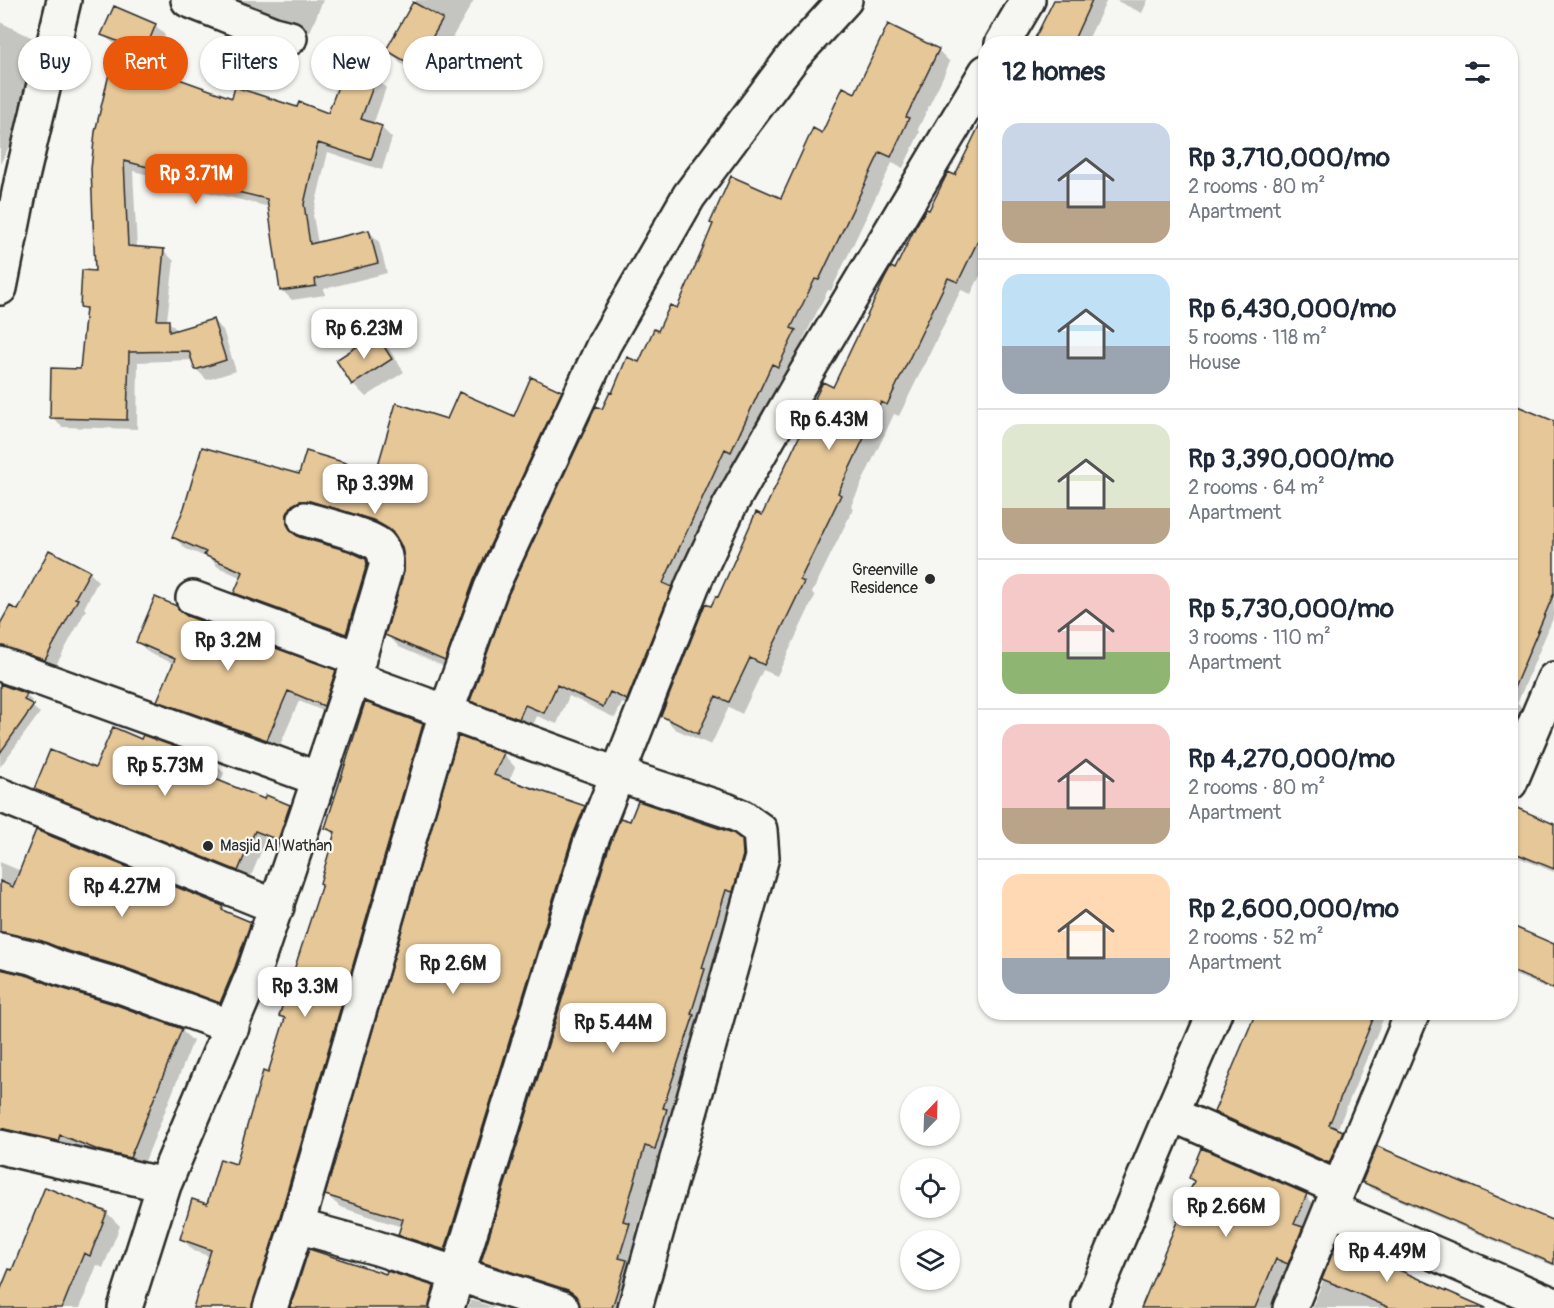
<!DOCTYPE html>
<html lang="en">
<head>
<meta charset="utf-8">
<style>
	:root { --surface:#fff; --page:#f2f2f3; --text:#1f2937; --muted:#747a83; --line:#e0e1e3; --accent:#ea580c }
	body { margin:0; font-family:Pangolin,sans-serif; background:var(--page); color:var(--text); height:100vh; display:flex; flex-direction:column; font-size:22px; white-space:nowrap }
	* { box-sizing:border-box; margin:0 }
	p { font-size:20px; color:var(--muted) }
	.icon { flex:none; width:33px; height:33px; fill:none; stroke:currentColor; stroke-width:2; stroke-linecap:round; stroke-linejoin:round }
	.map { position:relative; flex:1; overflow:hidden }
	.panel { position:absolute; left:978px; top:36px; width:540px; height:984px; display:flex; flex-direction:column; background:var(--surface); border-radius:24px; box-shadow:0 2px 4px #0004 }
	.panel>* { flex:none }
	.banner { position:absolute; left:18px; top:36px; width:570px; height:54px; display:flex; gap:12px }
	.needle { width:39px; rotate:23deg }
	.buttons { position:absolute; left:900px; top:1086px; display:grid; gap:12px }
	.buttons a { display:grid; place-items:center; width:60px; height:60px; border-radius:50%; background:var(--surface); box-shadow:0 2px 4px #0004; font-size:30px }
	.price { position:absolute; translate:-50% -51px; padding:0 14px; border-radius:12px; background:#fff; color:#222; font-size:20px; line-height:39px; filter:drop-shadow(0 2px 3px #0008) }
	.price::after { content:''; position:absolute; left:50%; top:36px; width:18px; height:14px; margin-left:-9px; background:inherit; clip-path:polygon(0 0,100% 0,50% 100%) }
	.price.on { background:var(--accent); color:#fff }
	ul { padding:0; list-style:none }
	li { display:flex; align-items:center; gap:18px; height:150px; padding:0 24px }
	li+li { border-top:2px solid var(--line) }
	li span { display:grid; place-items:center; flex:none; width:168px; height:120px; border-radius:18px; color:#555 }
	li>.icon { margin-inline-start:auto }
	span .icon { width:72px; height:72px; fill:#fffc; stroke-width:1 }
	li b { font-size:26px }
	h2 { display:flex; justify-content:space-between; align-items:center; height:72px; padding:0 24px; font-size:26px }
	.pill { padding:0 21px; border-radius:27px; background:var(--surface); box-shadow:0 2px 4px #0004; font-size:21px; line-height:54px }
	.pill.on { background:var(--accent); color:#fff }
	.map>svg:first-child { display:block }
	.shadow { fill:#0003 }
	.building { fill:#e5c798; stroke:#2b2b2b; stroke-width:1.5 }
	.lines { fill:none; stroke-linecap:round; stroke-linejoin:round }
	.minor-casing { stroke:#2b2b2b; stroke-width:38 }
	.minor { stroke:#f6f6f2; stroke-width:33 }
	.poi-dot { fill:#2b2b2b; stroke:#f6f6f2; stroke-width:2 }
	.labels { text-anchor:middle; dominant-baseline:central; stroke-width:4.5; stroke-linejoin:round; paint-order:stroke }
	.poi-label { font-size:16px; fill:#2b2b2b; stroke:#f6f6f2; text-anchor:end }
</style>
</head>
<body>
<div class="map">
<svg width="1554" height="1308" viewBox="0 0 1554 1308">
	<rect width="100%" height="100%" fill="#f6f6f2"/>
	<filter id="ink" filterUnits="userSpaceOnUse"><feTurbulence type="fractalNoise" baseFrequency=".0167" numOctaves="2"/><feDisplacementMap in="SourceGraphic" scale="12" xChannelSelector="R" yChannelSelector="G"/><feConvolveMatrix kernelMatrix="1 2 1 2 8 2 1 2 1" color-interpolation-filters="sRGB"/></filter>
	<g filter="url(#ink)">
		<!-- shadow -->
		<path class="shadow" d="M230,0h93l-13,32 -45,-16z
			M416,0h58l-46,79 -28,-16 -12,-13z
			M1054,0h53l-21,44h-52z
			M1115,0h33l-6,13z
			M0,22l35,17 11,12 -2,10 -27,50 7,7 -24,46z
			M155,25l10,10 -13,33 8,6 73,26 65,9 31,6 47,-38 10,11 -13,37 8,2 11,11 -10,32 -54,-18 -15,63 5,29 51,-13 10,11 8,31 -63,16 1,6 -33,5 -10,-10 -12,-83 -63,-15 -4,-4 -70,-17 4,77 27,3 10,10 -7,59 11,11 35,-11 10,10 13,41 -29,9 -11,-11 -2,-9 -56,2 -1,67 -75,-2 -10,-10 29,-46 6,-59 -5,-5 14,-34 21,-227 -14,-11z
			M938,50l12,12 -32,67 2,3 -17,36 -11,-5 -61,128 -3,-1 -25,50 4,4 -17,34 -6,-3 -40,88 -105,248 -17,-8 -7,15 -46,-22 -12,28 -20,-8 -6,14 -47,-18 -12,-12 131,-289 9,-16 27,-31 20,-31 19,-23 103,-110 42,-65 32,-40z
			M986,115v149l-15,30 -10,-4 -62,126 -5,-2 -43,92 2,3 -41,84 3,3 -38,80 -14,-6 -21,44 -13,-7 -18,38 -36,-16 -12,-13 49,-108 7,-8 177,-329 34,-59 26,-35z
			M376,336l13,13 15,23 -38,25 -13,-13z
			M561,392l12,12 -116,268 -58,-25 -12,-13 18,-61 -2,-27 -4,-7 -13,-7 -88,-5 1,11 66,22 13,13 -19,73 -111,-41 -12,-12 6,-15 -24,-11 -7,-8 -25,-10 -12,-12 126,-61 77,-2 71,-54 66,-2z
			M1510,424h44v192l-37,88 12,9 -19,46z
			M89,572l9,9 -14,27 2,2 -32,59 -41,-14 -9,-9 -4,-9v-10l19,-15z
			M186,617l149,55 11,11 -11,33 -36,-15 -21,49 -108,-39 -11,-11 16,-36 -26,-11 -11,-11z
			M0,686l26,9 6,6 -2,4 10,8 -40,54z
			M422,725l13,12 -169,571h-71l16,-51 -17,-6 -12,-12 55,-73 49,-145 -5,-5 42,-132 12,-48 -8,-8z
			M459,738l44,16 12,13 -6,14 75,26 13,12 -139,443 -46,-15 -12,-12 2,-8 -62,-20 -13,-12z
			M142,741l71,21 11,11 -4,9 45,19 24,6 11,10 -11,33 -23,-10 -17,41 -202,-82 -11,-11 60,-18z
			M1510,807l44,18v47l-44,-18z
			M741,841l13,13 -87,307 -9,-3 -22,73 6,6 -14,71h-46l-1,-6 -86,-28 -12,-12z
			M0,862l21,9 201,36 9,8 19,8 12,12 -30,78 -232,-66z
			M1510,927l44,19v45l-44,-18z
			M0,971l181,59 12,11 -51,128 -31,-7 -39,-16 -3,6 -69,-12z
			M1258,1012h128l-49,118 12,10 -12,29 -113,-50 -8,-8z
			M1190,1178l116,18 7,7 -11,26 7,7 -29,72h-138l53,-125z
			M1364,1181l190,41v44l-184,-78z
			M46,1189l61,24 13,13 -17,42 -6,-3 -17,43h-80v-13l13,-23z
			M1338,1244l145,64h-171z
			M387,1276l46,12 13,12 -3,8h-152z
			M471,1300l25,8h-29z"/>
		<!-- building -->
		<path class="building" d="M1054,0h38l-20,44h-40z
			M413,2l30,17 -28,48 -29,-17z
			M114,6l42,18 -16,39 15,4 -1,3 78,28 3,-11 62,20 2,-5 29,11 18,-48 31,11 -16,43 21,7 -11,34 -53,-17 -14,61 6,40 59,-14 9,33 -63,16 1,7 -36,5 -13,-92 -72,-17 1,-3 -72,-18 4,85 36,3 -7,71h12v12l44,-13 13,41 -31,10 -6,-19 -60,1 -2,68 -77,-2 1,-50 29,1 6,-61 -6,-1 2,-37 13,1 -4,-102 4,-37 22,-91 -16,-6z
			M888,24l51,25 -33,68 3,1 -18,39 -11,-5 -61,128 -4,-1 -24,49 5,2 -18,37 -6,-3 -41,88 -6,-3 -62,134 9,4 -45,113 -17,-8 -7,15 -46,-22 -13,28 -19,-8 -6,14 -49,-18 38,-106 88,-189 6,3 8,-17 2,1 15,-36 12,5 15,-33 4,2 12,-26 7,3 24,-55 12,-29 -3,-1 21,-47 50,22 32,-70 9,5 21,-46 12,6z
			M986,112v112l-28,58 -10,-4 -61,127 -6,-3 -43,91 3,2 -41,85 4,2 -40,83 -14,-7 -21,44 -13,-6 -18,38 -37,-18 44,-112 6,2 5,-10 2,1 38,-85 6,3 45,-95 -2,-1 18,-37 10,5 51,-107 7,-13 4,2 21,-43 10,-17 3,1 19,-38 7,3z
			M376,334l16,25 -40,26 -16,-25z
			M531,377l31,14 -88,189 -29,81 -60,-26 19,-63v-13l-2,-12 -7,-12 -6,-6 -16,-9 -63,-19h-10l-8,4 -5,9v10l5,8 7,5 50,14 17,8 1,5 -21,70 -112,-41 9,-21 -39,-17 2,-3 -34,-15 12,-29 18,-61 97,27 7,-23 70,21 20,-69 51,16 12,-27 55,24z
			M1510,403l44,18v172l-43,102z
			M49,550l41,21 -15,27 3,1 -33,61 -45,-14v-22l10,-18 8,4z
			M155,597l22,9 2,4 8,6 149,54 -12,36 -36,-15 -21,49 -110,-39 18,-42 -39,-17z
			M0,684l27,10 -3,6 10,5 -34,48z
			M365,702l58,22 -144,496 -27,88h-59l18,-58 -31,-11 12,-40 15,5 13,-45 16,5 27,-93 5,2 17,-55 -6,-2 43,-132 -2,-1 15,-51 -10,-4z
			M113,727l28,12 2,-4 71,26 -6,15 56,23 2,-4 24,10 -12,35 -23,-9 -17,40 -204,-82 16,-39 45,18z
			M458,736l46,17 -10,22 91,31 -13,32 -127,412 -47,-15 5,-16 -78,-24z
			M638,801l95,32 9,7 1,15 -10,37 -7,-2 -24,78 3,1 -14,45 3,1 -31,93 4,1 -12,40 -10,-3 -22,75 7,2 -11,35 8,2 -15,48h-32l-4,-12 -8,-6 -87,-28 127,-412 12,-32 10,3z
			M1510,805l44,19v45l-44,-18z
			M36,830l187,76 -1,4 29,12 -16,45 -15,36 -94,-35 -61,-18 -23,-9 -42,-9v-51l13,6z
			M1510,925l44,19v45l-44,-19z
			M0,969l29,7 25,10 60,18 68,25 -52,129 -32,-8 -38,-15 -2,6 -58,-13z
			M1256,1012h120l-47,113 14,6 -14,32 -115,-51z
			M1377,1146l177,75v43l-192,-82z
			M1201,1148l106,46 -13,30 9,3 -15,37 -12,-5 -21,49h-114l53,-127 -5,-3z
			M45,1187l62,25 -17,44 -6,-3 -22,55h-62v-17l9,-22 3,1z
			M1337,1242l63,27 -1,1 87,38h-96l-34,-15 -34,-14z
			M309,1249l77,25 1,-3 47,15 -5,22h-139z"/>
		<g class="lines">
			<!-- minor casing -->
			<g class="minor-casing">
				<path id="minor" d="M188,0l86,34 16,4
					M1002,44l26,-44
					M0,288l23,-115 41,-173
					M193,598l166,61
					M0,664l319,115
					M353,678l263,96 110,36 16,7 18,13 2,27 -127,451
					M1510,783l44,-104
					M0,795l277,112
					M0,950l35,8 24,10 61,18 112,41
					M1171,1114l44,-102
					M0,1147l164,38
					M1339,1188l74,-176
					M1331,1209l221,95
					M297,1226l80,22 185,60
					M125,1308l39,-123 89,-211 100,-296 33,-111c0,-8 -1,-16 -7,-22 -12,-10 -57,-21 -74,-26
					M270,1308l27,-82 149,-514 45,-124 113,-244 85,-148 104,-139 52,-57
					M447,1308l143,-464 103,-260 36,-77 70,-122 187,-313
					M1089,1308l82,-194 168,74 -49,120"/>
			</g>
			<!-- minor -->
			<use href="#minor" class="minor"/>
		</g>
	</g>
	<!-- markers -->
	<g class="poi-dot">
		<circle cx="930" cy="579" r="6"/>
		<circle cx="208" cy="846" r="6"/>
	</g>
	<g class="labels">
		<!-- poi labels -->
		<g class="poi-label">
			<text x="918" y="570">Greenville<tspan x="918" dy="18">Residence</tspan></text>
			<text x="220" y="846" text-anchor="start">Masjid Al Wathan</text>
		</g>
	</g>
</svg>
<div class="buttons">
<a><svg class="needle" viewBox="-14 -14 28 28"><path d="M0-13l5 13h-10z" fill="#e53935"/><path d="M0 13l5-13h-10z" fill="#747a83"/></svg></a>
<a><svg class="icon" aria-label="locate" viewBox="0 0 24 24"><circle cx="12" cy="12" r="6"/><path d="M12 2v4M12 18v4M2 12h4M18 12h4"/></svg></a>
<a><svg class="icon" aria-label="layers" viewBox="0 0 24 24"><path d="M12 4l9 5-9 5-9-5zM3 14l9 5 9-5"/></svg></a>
</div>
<b class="price on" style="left:196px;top:205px">Rp 3.71M</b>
<b class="price" style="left:364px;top:360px">Rp 6.23M</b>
<b class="price" style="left:829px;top:451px">Rp 6.43M</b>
<b class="price" style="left:375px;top:515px">Rp 3.39M</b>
<b class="price" style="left:228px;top:672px">Rp 3.2M</b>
<b class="price" style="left:165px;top:797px">Rp 5.73M</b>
<b class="price" style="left:122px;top:918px">Rp 4.27M</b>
<b class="price" style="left:453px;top:995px">Rp 2.6M</b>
<b class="price" style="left:305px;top:1018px">Rp 3.3M</b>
<b class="price" style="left:613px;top:1054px">Rp 5.44M</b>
<b class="price" style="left:1226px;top:1238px">Rp 2.66M</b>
<b class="price" style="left:1387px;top:1283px">Rp 4.49M</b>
<div class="banner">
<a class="pill">Buy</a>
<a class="pill on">Rent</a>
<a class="pill">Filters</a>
<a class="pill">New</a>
<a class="pill">Apartment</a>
</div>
<section class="panel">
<h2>12 homes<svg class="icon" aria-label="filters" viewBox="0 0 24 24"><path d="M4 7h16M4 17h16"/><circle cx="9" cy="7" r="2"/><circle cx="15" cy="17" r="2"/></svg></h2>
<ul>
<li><span style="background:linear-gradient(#c9d6e8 65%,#b9a48a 0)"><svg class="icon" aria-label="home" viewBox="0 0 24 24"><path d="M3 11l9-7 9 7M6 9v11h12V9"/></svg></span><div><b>Rp 3,710,000/mo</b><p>2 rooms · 80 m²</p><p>Apartment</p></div></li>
<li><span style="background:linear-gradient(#bfe0f5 60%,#9aa5b1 0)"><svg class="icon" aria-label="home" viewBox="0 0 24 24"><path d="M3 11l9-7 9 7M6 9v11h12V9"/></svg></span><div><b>Rp 6,430,000/mo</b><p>5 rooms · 118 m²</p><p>House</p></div></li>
<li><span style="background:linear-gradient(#dfe7d0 70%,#b9a48a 0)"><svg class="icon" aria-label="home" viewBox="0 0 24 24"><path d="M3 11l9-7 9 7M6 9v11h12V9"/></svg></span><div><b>Rp 3,390,000/mo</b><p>2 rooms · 64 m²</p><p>Apartment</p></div></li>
<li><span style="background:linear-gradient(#f6c9c9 65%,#8fb573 0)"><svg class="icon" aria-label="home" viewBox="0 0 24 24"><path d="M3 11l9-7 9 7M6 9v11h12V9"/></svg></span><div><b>Rp 5,730,000/mo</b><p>3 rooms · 110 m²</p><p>Apartment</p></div></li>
<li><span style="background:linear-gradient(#f6c9c9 70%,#b9a48a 0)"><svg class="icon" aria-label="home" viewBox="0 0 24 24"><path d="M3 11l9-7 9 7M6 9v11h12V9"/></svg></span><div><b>Rp 4,270,000/mo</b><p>2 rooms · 80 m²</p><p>Apartment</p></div></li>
<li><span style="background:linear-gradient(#ffd9b3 70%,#9aa5b1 0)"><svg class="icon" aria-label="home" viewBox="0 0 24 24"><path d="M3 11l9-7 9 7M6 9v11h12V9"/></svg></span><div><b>Rp 2,600,000/mo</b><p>2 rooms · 52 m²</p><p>Apartment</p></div></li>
</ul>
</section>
</div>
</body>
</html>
